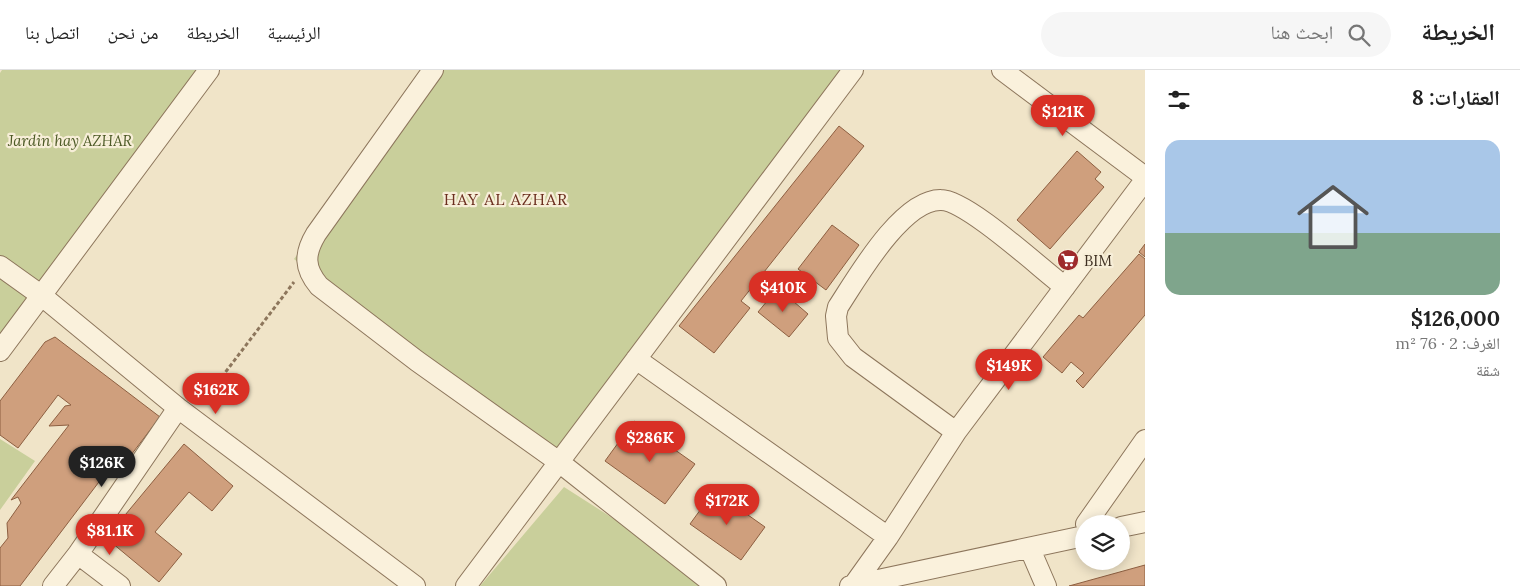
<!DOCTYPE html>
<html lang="ar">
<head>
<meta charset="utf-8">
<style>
	:root { --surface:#fff; --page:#f6f6f6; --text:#222; --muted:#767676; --line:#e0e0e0; --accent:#d93025 }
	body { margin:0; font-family:Lora,"Noto Naskh Arabic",serif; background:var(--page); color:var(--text); direction:rtl; height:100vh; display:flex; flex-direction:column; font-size:19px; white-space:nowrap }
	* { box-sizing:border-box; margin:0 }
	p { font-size:16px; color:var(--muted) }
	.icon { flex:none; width:28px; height:28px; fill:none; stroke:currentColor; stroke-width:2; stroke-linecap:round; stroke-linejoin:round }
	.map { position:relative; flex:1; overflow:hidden; direction:ltr }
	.side { display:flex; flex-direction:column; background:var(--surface); width:375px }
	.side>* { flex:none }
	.buttons { position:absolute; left:1075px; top:445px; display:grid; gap:10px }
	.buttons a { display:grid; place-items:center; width:55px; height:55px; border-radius:50%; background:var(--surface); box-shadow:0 2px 12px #0003; font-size:25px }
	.price { position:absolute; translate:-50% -42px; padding:0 11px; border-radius:18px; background:var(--accent); color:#fff; font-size:16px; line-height:32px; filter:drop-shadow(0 1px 2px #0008) }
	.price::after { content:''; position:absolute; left:50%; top:30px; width:15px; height:11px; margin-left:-8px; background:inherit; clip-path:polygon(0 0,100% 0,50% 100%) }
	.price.selected { background:#222; color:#fff }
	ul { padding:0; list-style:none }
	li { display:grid; align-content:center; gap:10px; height:265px; padding:0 20px }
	li span { display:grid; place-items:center; height:155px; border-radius:15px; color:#555 }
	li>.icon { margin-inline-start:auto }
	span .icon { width:90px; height:90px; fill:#fffc; stroke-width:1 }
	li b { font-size:21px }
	h2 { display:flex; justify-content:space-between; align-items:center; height:60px; padding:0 20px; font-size:21px }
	header { display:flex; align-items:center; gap:30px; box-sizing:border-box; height:70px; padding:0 25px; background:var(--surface); border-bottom:1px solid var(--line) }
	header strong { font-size:24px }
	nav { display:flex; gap:28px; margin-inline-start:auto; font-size:18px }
	.search { width:350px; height:45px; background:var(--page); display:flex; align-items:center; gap:12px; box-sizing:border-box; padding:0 18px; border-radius:28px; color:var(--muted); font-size:19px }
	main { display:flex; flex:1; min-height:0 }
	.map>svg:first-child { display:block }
	.green { fill:#c9cf9b }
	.building { fill:#cf9f7d; stroke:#8d5f41 }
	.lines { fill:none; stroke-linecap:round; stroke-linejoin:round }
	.minor-casing { stroke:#8d765c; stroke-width:22 }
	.path { stroke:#8d765c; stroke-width:3; stroke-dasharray:4 2.5; stroke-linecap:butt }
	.minor { stroke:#faf1dc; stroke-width:20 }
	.labels { text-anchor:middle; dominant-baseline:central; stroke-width:4.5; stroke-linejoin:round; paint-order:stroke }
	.park-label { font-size:15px; font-style:italic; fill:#4d5a26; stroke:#f7eed8 }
	.poi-label { font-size:15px; fill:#3d2e20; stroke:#f7eed8; text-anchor:start }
	.neighbourhood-label { font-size:16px; letter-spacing:1px; fill:#6b2e1e; stroke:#f7eed8 }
</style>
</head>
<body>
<header>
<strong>الخريطة</strong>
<div class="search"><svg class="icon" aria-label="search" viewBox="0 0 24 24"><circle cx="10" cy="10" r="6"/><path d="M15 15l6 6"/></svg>ابحث هنا</div>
<nav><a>الرئيسية</a><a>الخريطة</a><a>من نحن</a><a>اتصل بنا</a></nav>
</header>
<main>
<section class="side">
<h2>العقارات: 8<svg class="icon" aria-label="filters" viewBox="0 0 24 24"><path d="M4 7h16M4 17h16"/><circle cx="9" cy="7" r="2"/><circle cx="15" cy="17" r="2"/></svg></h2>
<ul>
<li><span style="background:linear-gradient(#a9c7e8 60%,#7fa58c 0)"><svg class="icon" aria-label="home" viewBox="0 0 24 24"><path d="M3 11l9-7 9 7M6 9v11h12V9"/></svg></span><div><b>$126,000</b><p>الغرف: 2 · 76 m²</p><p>شقة</p></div></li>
</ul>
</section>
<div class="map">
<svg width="1145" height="516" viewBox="0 0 1145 516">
	<rect width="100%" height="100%" fill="#f0e4c8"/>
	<!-- green -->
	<path class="green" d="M2,0h206l-208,283v-280z
		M439,0h416l-294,393 -267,-204z
		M0,369l35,22 -35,49z
		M564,417l155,99h-239z"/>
	<!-- building -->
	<path class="building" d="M839,56l25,20 -123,155 9,7 -36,45 -35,-27z
		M1077,81l24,21 -6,7 9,8 -54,62 -33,-29z
		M832,155l27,20 -33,45 -28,-21z
		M1145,174v13l-6,-5z
		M1139,184l6,5v56l-62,73 -7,-7 8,-8 -13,-11 -9,11 -19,-16 36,-42 4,3z
		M778,218l30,26 -19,23 -31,-25z
		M55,267l105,80 -45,59 -7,-6 -88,116h-20v-38l8,-10 -1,-15 14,-20 -3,-6 -7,3 58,-75 -20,1 16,-20 6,-1 -13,-10 -40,53 -18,-13v-34l45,-59z
		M634,351l61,43 -30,40 -60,-43z
		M184,374l49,42 -21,25 -23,-19 -34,40 27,22 -23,28 -53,-44z
		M714,421l51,36 -24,33 -51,-36z
		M1145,495v21h-76z"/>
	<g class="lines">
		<!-- minor casing -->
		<g class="minor-casing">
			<path id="minor" d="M433,0l-117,164c-12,20 -12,34 3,52l98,75 142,101 157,124
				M1002,0l143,107
				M0,196l42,30 136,112 237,178
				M0,281l209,-281
				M636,289l252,178
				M956,362l-103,-75 -15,-19 -2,-22 2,-9c19,-29 64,-108 103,-107 26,0 100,69 124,87
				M1086,454l59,-84
				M1121,457l24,-5
				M1030,479l16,37
				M78,484l42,32
				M53,516l25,-32 100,-146
				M466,516l387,-516
				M850,516l234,-50
				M853,516l35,-49 68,-105 189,-252"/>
		</g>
		<!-- path -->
		<path class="path" d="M202,333l92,-121"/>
		<!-- minor -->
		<use href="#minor" class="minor"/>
	</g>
	<!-- icons -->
	<defs>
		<g id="supermarket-disc" transform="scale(1.125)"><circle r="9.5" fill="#9e2a2b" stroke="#f7eed8"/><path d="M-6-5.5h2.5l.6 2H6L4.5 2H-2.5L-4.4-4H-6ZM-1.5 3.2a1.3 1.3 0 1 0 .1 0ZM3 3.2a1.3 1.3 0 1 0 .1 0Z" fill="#fff"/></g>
	</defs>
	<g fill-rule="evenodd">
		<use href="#supermarket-disc" x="1068" y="190"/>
	</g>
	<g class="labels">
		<!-- park labels -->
		<g class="park-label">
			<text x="70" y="70">Jardin hay AZHAR</text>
		</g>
		<!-- poi labels -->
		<g class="poi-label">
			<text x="1084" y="190">BIM</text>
		</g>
		<!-- neighbourhood labels -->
		<g class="neighbourhood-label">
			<text x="506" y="129">HAY AL AZHAR</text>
		</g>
	</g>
</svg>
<div class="buttons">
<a><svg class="icon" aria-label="layers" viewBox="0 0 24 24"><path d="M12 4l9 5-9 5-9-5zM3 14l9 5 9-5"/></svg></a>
</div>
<b class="price" style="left:1063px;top:67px">$121K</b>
<b class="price" style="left:783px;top:243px">$410K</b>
<b class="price" style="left:1009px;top:321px">$149K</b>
<b class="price" style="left:216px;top:345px">$162K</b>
<b class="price" style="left:650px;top:393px">$286K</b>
<b class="price selected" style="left:102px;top:418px">$126K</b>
<b class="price" style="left:727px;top:456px">$172K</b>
<b class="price" style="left:110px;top:486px">$81.1K</b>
</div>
</main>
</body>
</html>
